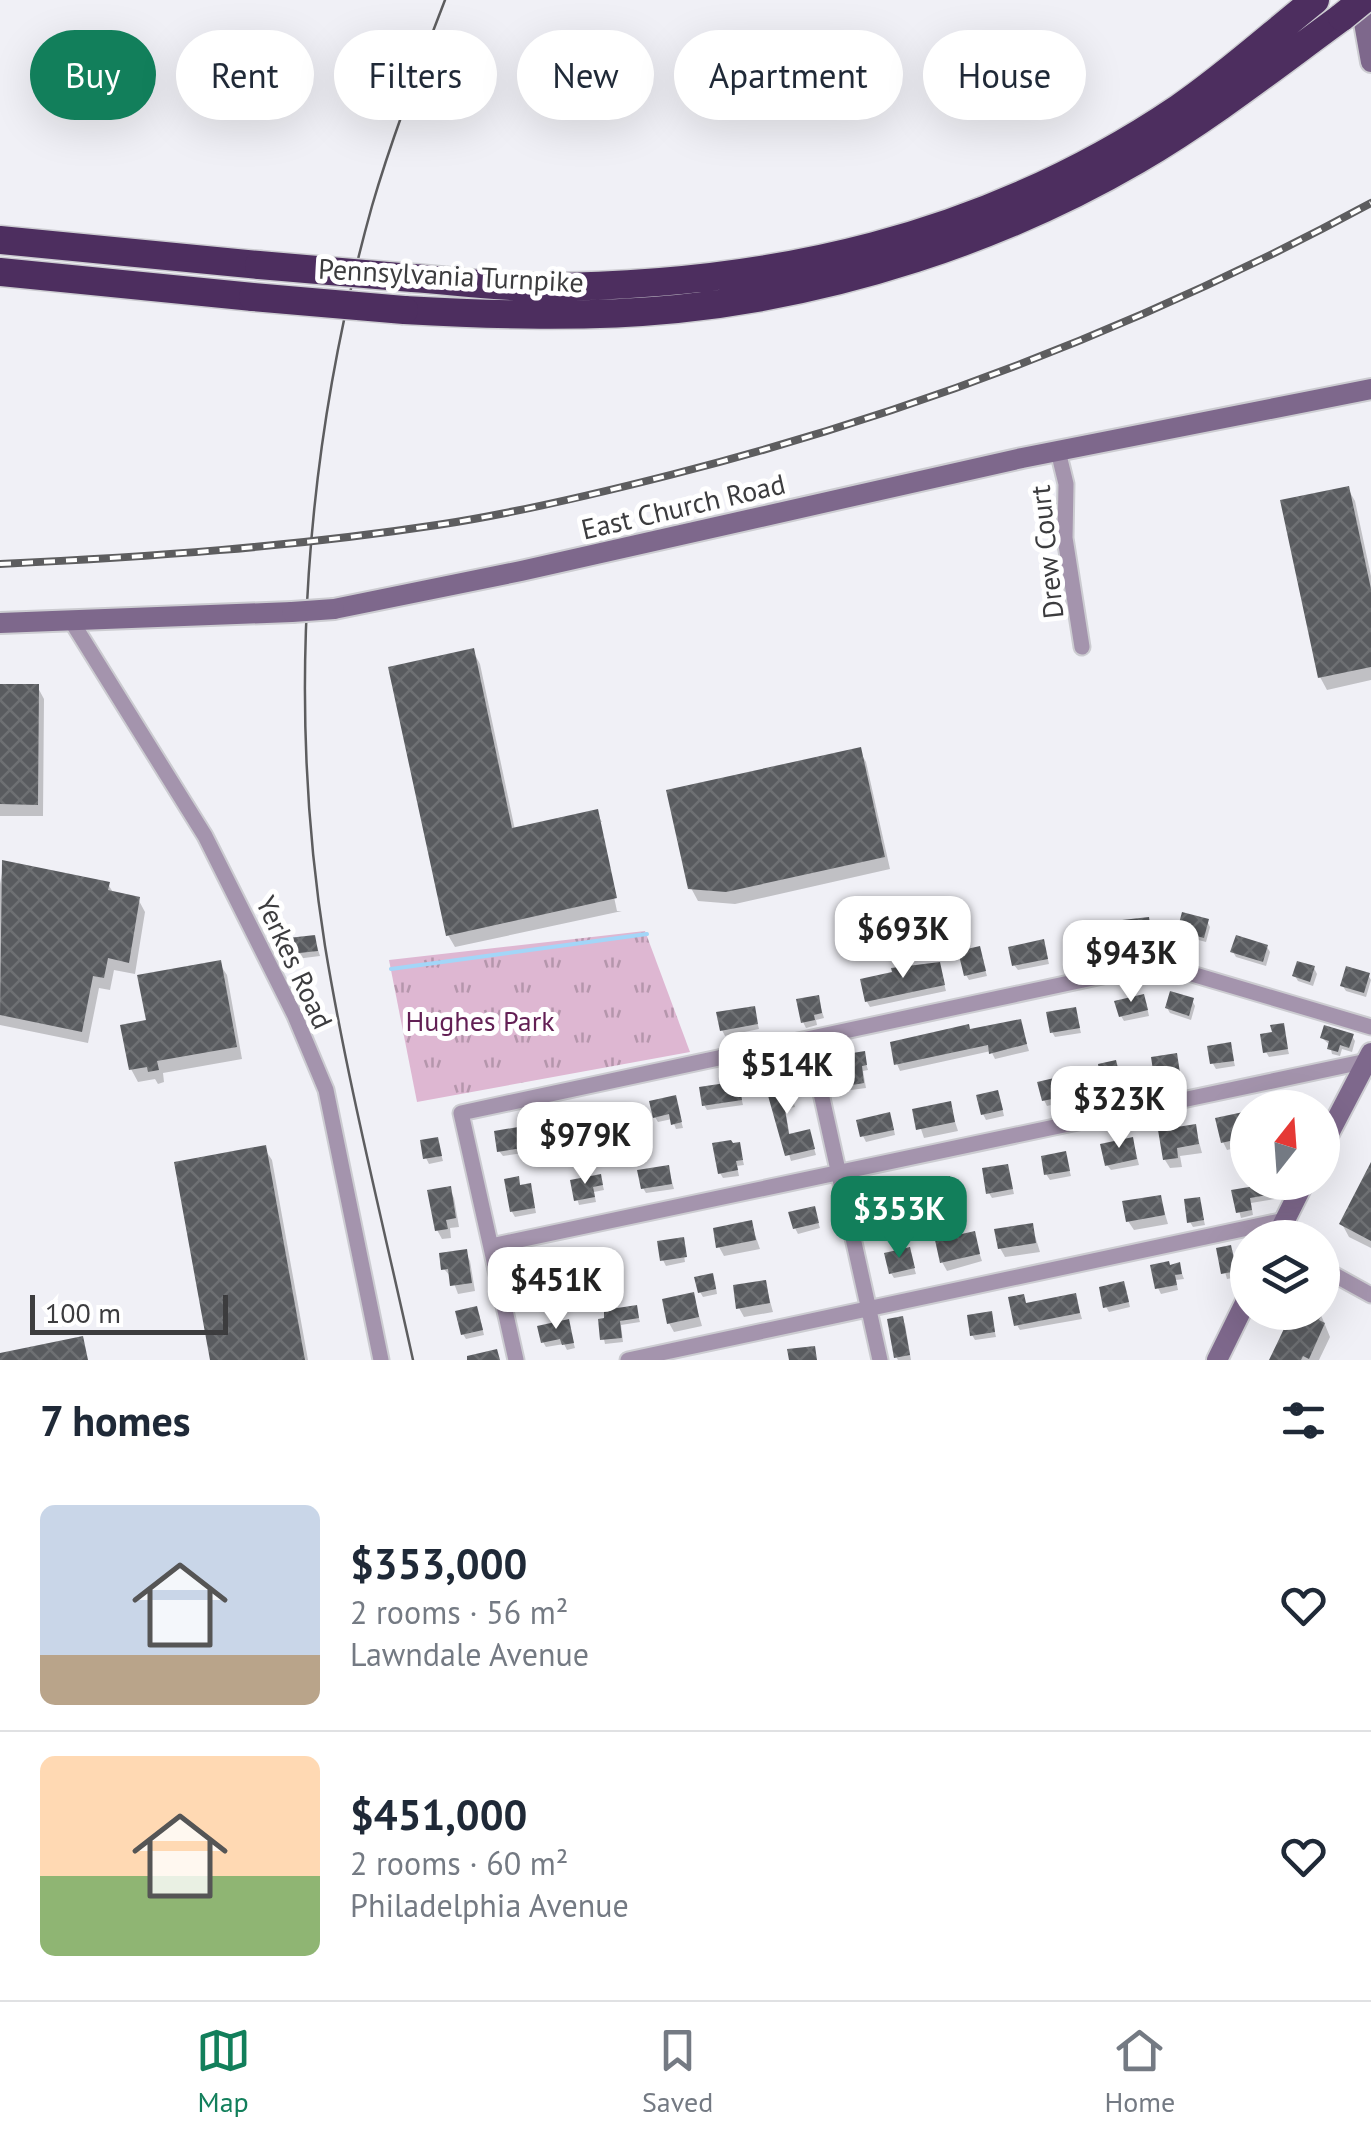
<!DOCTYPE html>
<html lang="en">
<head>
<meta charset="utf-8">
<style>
	:root { --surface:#fff; --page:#f2f2f3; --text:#1f2937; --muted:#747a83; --line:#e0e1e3; --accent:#127f5b }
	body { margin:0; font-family:"PT Sans",sans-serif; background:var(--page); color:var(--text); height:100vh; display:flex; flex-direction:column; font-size:38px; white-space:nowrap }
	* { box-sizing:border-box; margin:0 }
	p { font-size:32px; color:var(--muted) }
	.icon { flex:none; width:55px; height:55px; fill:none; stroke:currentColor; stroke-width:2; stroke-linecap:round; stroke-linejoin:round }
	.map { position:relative; height:1360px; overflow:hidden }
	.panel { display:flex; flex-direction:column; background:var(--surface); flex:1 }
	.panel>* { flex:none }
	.guide { position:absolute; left:30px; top:30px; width:1312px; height:90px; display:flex; gap:20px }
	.needle { width:65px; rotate:17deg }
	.tools { position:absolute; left:1230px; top:1090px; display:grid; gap:20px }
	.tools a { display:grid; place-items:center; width:110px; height:110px; border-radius:50%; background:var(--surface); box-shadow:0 10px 40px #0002; font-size:50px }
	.scale { position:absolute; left:30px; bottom:25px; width:198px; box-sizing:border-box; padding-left:10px; border:5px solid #3c3c3e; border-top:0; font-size:28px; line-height:35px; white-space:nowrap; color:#3c3c3e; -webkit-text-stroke:8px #fff; paint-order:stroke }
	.price { position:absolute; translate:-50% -85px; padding:0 22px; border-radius:20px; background:#fff; color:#222; font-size:32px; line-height:65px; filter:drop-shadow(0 2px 5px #0008) }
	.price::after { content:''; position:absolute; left:50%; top:60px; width:30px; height:22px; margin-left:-15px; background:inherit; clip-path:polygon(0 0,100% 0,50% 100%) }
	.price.active { background:var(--accent); color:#fff }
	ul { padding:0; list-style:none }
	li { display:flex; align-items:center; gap:30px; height:250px; padding:0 40px }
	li+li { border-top:2px solid var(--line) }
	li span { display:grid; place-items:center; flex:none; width:280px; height:200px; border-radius:15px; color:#555 }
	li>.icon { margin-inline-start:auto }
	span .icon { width:120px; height:120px; fill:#fffc; stroke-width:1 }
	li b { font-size:42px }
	h2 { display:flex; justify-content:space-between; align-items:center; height:120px; padding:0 40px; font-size:42px }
	.pill { padding:0 35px; border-radius:45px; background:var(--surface); box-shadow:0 10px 40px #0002; font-size:35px; line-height:90px }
	.pill.active { background:var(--accent); color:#fff }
	.dock { display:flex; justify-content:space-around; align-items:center; height:140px; border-top:2px solid var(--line); background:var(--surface); font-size:28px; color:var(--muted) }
	.dock a { display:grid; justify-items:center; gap:5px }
	.dock .active { color:var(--accent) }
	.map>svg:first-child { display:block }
	.park { fill:url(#park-tufts) }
	.shadow { fill:#0003 }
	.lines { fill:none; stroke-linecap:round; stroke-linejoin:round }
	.stream { stroke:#a3d6f8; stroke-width:4 }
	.building { fill:url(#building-cross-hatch) }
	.street-casing { stroke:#ccccd1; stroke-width:19 }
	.secondary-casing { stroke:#ccccd1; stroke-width:24 }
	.highway-casing { stroke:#ccccd1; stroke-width:31 }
	.street { stroke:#a494ad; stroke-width:15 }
	.secondary { stroke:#7e688c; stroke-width:20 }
	.highway { stroke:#4d2e5f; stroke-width:28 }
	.tram { stroke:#5d5d5f; stroke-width:2.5 }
	.rail-casing { stroke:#5d5d5f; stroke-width:8 }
	.rail { stroke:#fff; stroke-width:4; stroke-dasharray:11; stroke-linecap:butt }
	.secondary-bridge-casing { stroke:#ccccd1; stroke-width:24; stroke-linecap:butt }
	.highway-bridge-casing { stroke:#ccccd1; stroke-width:31; stroke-linecap:butt }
	.secondary-bridge { stroke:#7e688c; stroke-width:20 }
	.highway-bridge { stroke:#4d2e5f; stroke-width:28 }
	.labels { text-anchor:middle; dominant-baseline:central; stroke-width:10; stroke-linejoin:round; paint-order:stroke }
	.street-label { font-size:28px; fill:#3c3c3e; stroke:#fff }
	.park-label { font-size:28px; fill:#621f54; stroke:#fff }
</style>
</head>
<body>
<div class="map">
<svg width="1371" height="1360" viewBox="0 0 1371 1360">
	<defs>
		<pattern id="park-tufts" width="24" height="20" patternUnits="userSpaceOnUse" patternTransform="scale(2.5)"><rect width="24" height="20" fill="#deb7d2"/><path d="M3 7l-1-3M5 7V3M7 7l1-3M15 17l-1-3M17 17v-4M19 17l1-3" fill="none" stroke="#b596ac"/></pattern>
		<pattern id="building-cross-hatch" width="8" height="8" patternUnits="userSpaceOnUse" patternTransform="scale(2.5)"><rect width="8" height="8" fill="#595b5f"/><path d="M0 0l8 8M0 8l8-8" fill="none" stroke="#6e7073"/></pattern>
	</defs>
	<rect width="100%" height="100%" fill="#f0f0f6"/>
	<!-- park -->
	<path class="park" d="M645,931l45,121 -273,50 -28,-142z"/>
	<!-- shadow -->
	<path class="shadow" d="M1348,489l7,12 16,75v104l-44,10 -7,-13z
		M473,651l7,13 35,166 81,-18 6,10h-4l19,89h5l-167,36 -7,-12z
		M0,686h37l7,13 -1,117h-43z
		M859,750l7,12 24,107 -155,35 -37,-3 -7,-13z
		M4,862l104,22 6,10 24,5 7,13 -10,62 -21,-4 -4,20 -11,-2 -11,55 -88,-18v-141z
		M1148,919l5,23 -23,3 -3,-6z
		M1207,921l3,6 -4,15 -23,-6 -3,-6z
		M1097,934l5,18 -26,6 -3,-5z
		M314,937l6,19 -24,3 -3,-5z
		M1045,947l4,17 -31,6 -4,-5z
		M1267,947l3,5 -4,14 -30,-9 -3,-5z
		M979,949l8,27 -18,4 -3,-5z
		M219,963l8,12 15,84 -79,14 1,9 -6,2 -3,-5 -17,3 -7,-13 18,-47z
		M939,964l7,27 -76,16 -3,-5 -4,-21z
		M1314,968l3,6 -4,12 -15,-5 -3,-5z
		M1368,975l3,5 -5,17 -20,-6 -4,-6z
		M818,998l6,20 -8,2 1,5 -11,3 -3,-6z
		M1192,1000l3,6 -4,14 -21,-7 -3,-5z
		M1146,1002l3,14 -25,5 -3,-5z
		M754,1009l5,20 -34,7 -3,-6z
		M1075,1009l6,24 -26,4 -3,-5z
		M1020,1022l9,29 -34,8 -4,-8 -91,20 -3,-7 73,-32z
		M1282,1026l7,28 -20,3 -3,-5z
		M1352,1036l3,5 -3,11 -10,-3 -2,7 -8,-2 -2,-9 -8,-7z
		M1230,1045l5,21 -19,3 -3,-5z
		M863,1054l5,16 -5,1 3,17 -15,2 -3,-5z
		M1175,1056l6,22 -22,3 -3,-5z
		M1115,1063l8,27 -27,6 -7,-21z
		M786,1075l9,32 -10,2 5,28 19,-5 7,23 -25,6 -23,-75z
		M1062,1079l6,22 -21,5 -3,-6z
		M738,1084l5,21 -36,5 -3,-5z
		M675,1098l8,30 -7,1 -4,-10 -14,3 -3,-5z
		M1000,1098l4,18 -18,4 -3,-6z
		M949,1103l9,28 -34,7 -9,-27z
		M613,1108l9,32 -29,6 -3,-6 -32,6 -5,-8 43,-27z
		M1248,1116v29l-21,5 -4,-8z
		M892,1120l3,15 -29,7 -3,-6z
		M1195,1127l7,26 -22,3 2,11 -12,1 -5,-8z
		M523,1129l6,23 -26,4 -4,-5z
		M437,1139l6,22 -14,3 -3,-6z
		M739,1145l5,20 -7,1 2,10 -16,2 -3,-5z
		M1134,1145l5,20 -28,5 -4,-5z
		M264,1148l8,12 36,200h-95z
		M1065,1154l6,22 -21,4 -4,-6z
		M668,1167l6,22 -28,4 -3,-5z
		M1371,1168v80l-22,-11 -7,-13z
		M1009,1172l5,22 -22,4 -3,-5z
		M517,1179l4,8 11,4 4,22 -21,4 -3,-5 -5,-31z
		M948,1179l6,22 -23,4 -3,-5z
		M572,1182h30l2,8 -10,2 2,10 -17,3z
		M1278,1182l3,16 -30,5 2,12 -12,3 -7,-26z
		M449,1189l5,9 5,29 -9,1 1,10 -9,1 -5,-9z
		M899,1196l4,19 -22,5 -3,-5z
		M1160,1197l8,27 -34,6 -6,-9z
		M1199,1199l6,26 -12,2 -3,-5z
		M814,1209l6,19 -22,6 -3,-6z
		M751,1223l9,26 -36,7 -5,-9z
		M1032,1226l8,26 -35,5 -5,-9z
		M973,1234l9,27 -35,10 -5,-9z
		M682,1242l3,20 -19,4 -3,-6z
		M1230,1247l8,30 -11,2 -8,-29z
		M909,1250l7,24 -22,4 -3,-5z
		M465,1252l5,9 5,30 -17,3 -6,-16 -8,-9z
		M612,1252l5,21 -16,3 -3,-6z
		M1179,1265l5,14 -8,1 2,10 -17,4 -3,-6 12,-21z
		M540,1274l10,4 3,14 -21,4 -3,-5z
		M715,1281l2,13 -14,3 -3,-5z
		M765,1283l8,29 -29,5 -5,-9z
		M1126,1289l4,18 -21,5 -3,-5z
		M693,1295l9,31 -28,6 -5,-9z
		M1075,1296l7,23 -62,11 -3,-5 6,-28 4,9z
		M636,1308l4,14 -19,3 2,17 -18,2 -5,-23z
		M479,1314l5,21 -18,4 -3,-5z
		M991,1314l5,23 -21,3 -3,-5z
		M1321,1315l9,22 -11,23h-48z
		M902,1319l3,5 6,36h-13l-2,-3z
		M568,1322l7,26 -8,2 -3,-6 -18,3 -3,-5z"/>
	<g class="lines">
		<!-- stream -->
		<path class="stream" d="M391,969l256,-35"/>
	</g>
	<!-- building -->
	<path class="building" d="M1349,486l22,103v78l-53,11 -38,-178z
		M474,648l38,180 86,-19 19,89 -171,38 -58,-269z
		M0,684h39l-1,121 -38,-1z
		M861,747l24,110 -159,35 -38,-3 -22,-99z
		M2,860l108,22 -2,8 32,7 -11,66 -21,-5 -4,20 -11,-2 -11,56 -82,-17z
		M1182,912l27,7 -5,19 -27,-7z
		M1149,917l3,20 -27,3 -3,-20z
		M1096,926l4,21 -30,7 -5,-21z
		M315,935l3,16 -28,3 -2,-16z
		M1236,935l32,10 -5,17 -33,-10z
		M1044,939l4,20 -36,7 -4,-19z
		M980,946l6,25 -22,5 -6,-25z
		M221,960l16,87 -80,14 2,9 -11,2 -1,-5 -18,3 -9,-45 26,-5 -9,-45z
		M1297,961l18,5 -5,16 -18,-6z
		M940,962l5,23 -80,17 -5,-23 32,-7 -1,-4z
		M1346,966l24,7 -6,20 -24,-7z
		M1170,991l24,7 -5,18 -24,-8z
		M1144,994l4,16 -29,7 -5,-16z
		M819,995l3,18 -8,2 1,5 -14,3 -5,-24z
		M755,1006l3,18 -38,7 -4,-19z
		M1076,1007l4,21 -30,5 -4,-21z
		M1021,1019l6,25 -38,10 -1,-9 -94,20 -4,-23 79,-18 1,5z
		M1284,1023l4,26 -25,4 -3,-19 12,-2 -2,-7z
		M1324,1025l30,9 -5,14 -9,-3 -2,7 -11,-3 2,-8 -9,-3z
		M1231,1042l3,19 -24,3 -3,-18z
		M865,1051l2,14 -5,1 2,17 -18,3 -6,-31z
		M1177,1053l3,20 -26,4 -3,-20z
		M1116,1060l6,24 -32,7 -4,-18 13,-3 -1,-6z
		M787,1072l7,30 -10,2 5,30 21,-5 5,20 -30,7 -20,-71 8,-2 -1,-8z
		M1063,1076l4,20 -25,5 -5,-19z
		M739,1081l3,19 -40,6 -3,-19z
		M998,1090l5,20 -22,5 -5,-20z
		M676,1095l6,27 -11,3 -2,-11 -16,4 -4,-17z
		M951,1101l4,21 -39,8 -4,-21z
		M595,1104l1,5 18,-4 5,27 -33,6 -1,-6 -34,7 -3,-16 31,-7 -1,-8z
		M1248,1111v26l-27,6 -6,-25z
		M890,1112l4,18 -34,7 -4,-17z
		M1196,1124l3,20 -22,4 1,10 -15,2 -5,-30z
		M524,1126l4,21 -31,5 -3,-21z
		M438,1137l4,19 -19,3 -3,-19z
		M1133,1137l4,22 -32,7 -5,-22z
		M731,1140l2,3 7,-1 3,18 -7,1 2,9 -20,4 -6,-31z
		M266,1145l39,215h-95l-36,-198z
		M1066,1151l4,20 -26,4 -3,-19z
		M1371,1162v79l-32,-17z
		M1008,1164l5,25 -27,5 -4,-26z
		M669,1165l3,19 -31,5 -4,-19z
		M601,1174l2,11 -10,2 2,10 -21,4 -4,-21z
		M519,1176l1,9 11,-2 4,25 -25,4 -6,-33z
		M950,1176l3,20 -27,5 -4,-20z
		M1254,1182h24l1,11 -29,5 2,12 -16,3 -5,-23 24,-4z
		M451,1186l5,32 -10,2 2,9 -13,2 -8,-41z
		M897,1188l5,22 -27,6 -4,-23z
		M1161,1195l4,20 -39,7 -4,-21z
		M1200,1197l4,23 -17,3 -3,-24z
		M815,1206l4,17 -26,6 -5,-17z
		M752,1220l4,20 -40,8 -3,-20z
		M1033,1223l3,20 -38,6 -4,-20z
		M975,1231l5,23 -40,9 -5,-23z
		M684,1237l3,20 -27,4 -3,-20z
		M1231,1245l6,26 -16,3 -5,-26z
		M910,1247l5,21 -26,6 -5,-21z
		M467,1249l5,34 -22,3 -2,-17 -7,1 -2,-17z
		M613,1249l3,19 -20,3 -4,-18z
		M1169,1261l1,4 10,-3 2,12 -7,1 2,10 -22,4 -5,-24z
		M538,1263l2,9 9,-2 3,16 -26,6 -5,-25z
		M713,1273l3,16 -18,4 -4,-16z
		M766,1280l4,23 -34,6 -3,-24z
		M1124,1281l5,21 -26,6 -4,-21z
		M694,1292l5,25 -32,7 -5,-25z
		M1076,1293l4,20 -66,13 -6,-29 16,-3 2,9z
		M637,1305l2,13 -19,3 2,17 -22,2 -2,-21 6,-1v-8z
		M477,1306l6,24 -22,5 -6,-24z
		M992,1311l3,21 -25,4 -3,-21z
		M1292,1312h31l-4,8 6,3 -16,36 -6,-3 -2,4h-32z
		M903,1316l7,39 -16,3 -7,-39z
		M569,1319l5,24 -12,2 -2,-6 -19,4 -4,-17z
		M83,1336l5,24h-88v-7z
		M815,1346l2,14h-28l-2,-11z
		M497,1349l3,11h-33v-4z"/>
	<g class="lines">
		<!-- street casing -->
		<g class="street-casing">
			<path id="street" d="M1058,451l8,33 -1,54 17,109
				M72,622l133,214 90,180 31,74 55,270
				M809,1039l71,321
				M491,1246l876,-185
				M1322,1268l49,27
				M516,1360l-55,-247 688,-147 26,3 196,58
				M628,1360l657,-140"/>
		</g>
		<!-- secondary casing -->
		<g class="secondary-casing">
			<path id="secondary" d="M1360,0l11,62
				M334,609l187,-38 501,-113 349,-69
				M0,623l292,-11
				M1322,1147l49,-94
				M1276,1238l28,-56
				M1217,1360l31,-63"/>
		</g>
		<!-- highway casing -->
		<g class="highway-casing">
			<path id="highway" d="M0,240l259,25
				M0,272l253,25
				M412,278c42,3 86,9 128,9 231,-1 445,-48 639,-179 47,-32 91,-72 136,-108
				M404,310c91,5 182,8 273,-1 158,-16 323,-69 460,-149 72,-42 138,-94 205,-143"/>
		</g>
		<!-- street -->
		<use href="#street" class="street"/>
		<!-- secondary -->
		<use href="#secondary" class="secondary"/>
		<!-- highway -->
		<use href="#highway" class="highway"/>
		<!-- tram -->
		<path class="tram" d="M413,1360c-30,-137 -65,-275 -88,-414 -39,-246 -20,-500 47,-740 20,-69 47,-138 73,-206"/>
		<!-- rail casing -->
		<g class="rail-casing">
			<path id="rail" d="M0,564c147,-7 292,-17 437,-39 80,-12 159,-31 237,-51 243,-62 477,-152 697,-271"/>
		</g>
		<!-- rail -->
		<use href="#rail" class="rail"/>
		<!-- secondary-bridge casing -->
		<g class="secondary-bridge-casing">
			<path id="secondary-bridge" d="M292,612l42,-3"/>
		</g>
		<!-- highway-bridge casing -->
		<g class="highway-bridge-casing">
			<path id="highway-bridge" d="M1342,17l21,-17
				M259,265l153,13
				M253,297l151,13"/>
		</g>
		<!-- secondary-bridge -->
		<use href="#secondary-bridge" class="secondary-bridge"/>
		<!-- highway-bridge -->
		<use href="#highway-bridge" class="highway-bridge"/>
	</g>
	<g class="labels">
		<!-- street labels -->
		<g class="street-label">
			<text transform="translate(451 275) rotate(3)">Pennsylvania Turnpike</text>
			<text transform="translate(683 506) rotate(-13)">East Church Road</text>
			<text transform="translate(1046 552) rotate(-96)">Drew Court</text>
			<text transform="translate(295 962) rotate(65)">Yerkes Road</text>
		</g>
		<!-- park labels -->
		<g class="park-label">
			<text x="480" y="1020">Hughes Park</text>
		</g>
	</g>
</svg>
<div class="tools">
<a><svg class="needle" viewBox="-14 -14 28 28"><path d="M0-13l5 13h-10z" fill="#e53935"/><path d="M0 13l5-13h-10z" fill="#747a83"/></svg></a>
<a><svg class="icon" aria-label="layers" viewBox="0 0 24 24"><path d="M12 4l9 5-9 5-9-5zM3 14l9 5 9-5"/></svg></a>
</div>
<div class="scale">100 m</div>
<b class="price" style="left:903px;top:981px">$693K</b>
<b class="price" style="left:1131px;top:1005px">$943K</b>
<b class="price" style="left:787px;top:1117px">$514K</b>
<b class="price" style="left:1119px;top:1151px">$323K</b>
<b class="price" style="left:585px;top:1187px">$979K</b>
<b class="price active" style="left:899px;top:1261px">$353K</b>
<b class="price" style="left:556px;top:1332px">$451K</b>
<div class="guide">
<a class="pill active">Buy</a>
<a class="pill">Rent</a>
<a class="pill">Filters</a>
<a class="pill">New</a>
<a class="pill">Apartment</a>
<a class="pill">House</a>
</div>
</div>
<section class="panel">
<h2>7 homes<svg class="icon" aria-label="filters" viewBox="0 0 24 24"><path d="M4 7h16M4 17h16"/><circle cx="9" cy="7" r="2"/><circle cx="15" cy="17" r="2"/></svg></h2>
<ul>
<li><span style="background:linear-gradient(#c9d6e8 75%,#b9a48a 0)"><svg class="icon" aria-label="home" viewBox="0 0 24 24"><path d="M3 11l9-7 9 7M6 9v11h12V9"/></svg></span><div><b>$353,000</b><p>2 rooms · 56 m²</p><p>Lawndale Avenue</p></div><svg class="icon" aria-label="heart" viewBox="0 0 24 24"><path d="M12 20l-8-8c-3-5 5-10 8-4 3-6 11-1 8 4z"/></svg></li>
<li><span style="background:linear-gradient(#ffd9b3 60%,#8fb573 0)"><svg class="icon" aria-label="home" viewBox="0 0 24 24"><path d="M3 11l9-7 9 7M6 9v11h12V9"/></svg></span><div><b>$451,000</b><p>2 rooms · 60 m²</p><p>Philadelphia Avenue</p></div><svg class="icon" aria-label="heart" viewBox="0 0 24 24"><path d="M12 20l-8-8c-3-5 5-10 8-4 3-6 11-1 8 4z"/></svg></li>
</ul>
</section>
<nav class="dock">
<a class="active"><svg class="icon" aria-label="map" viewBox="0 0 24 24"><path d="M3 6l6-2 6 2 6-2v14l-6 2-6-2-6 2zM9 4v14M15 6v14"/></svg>Map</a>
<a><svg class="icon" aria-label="saved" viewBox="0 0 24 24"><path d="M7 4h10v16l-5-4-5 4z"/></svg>Saved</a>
<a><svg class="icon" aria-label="home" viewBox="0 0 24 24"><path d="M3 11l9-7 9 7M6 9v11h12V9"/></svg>Home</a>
</nav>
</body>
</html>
